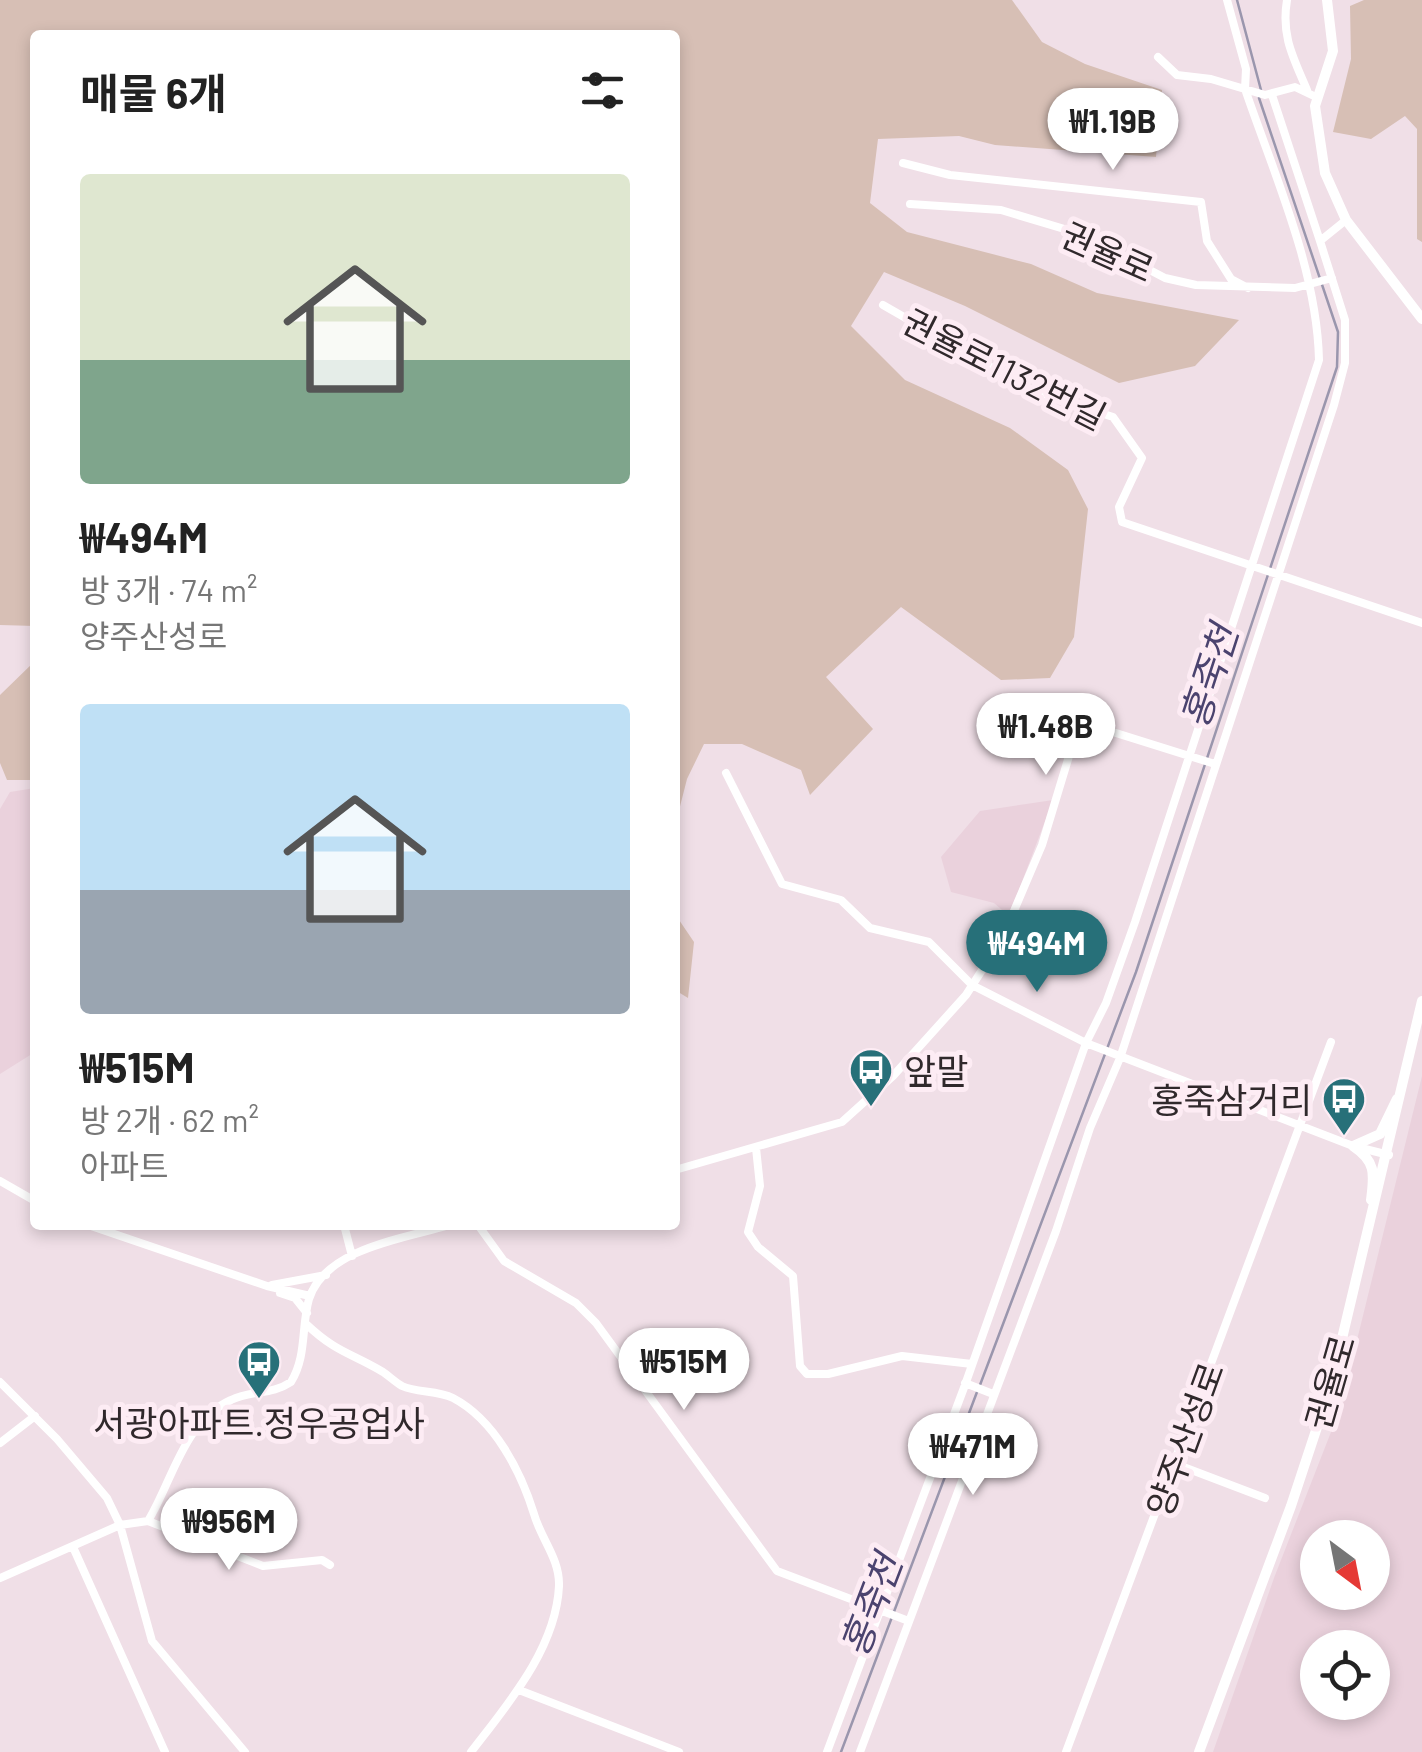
<!DOCTYPE html>
<html lang="ko">
<head>
<meta charset="utf-8">
<style>
	:root { --surface:#fff; --page:#f2f2f2; --text:#222; --muted:#767676; --accent:#277079 }
	body { margin:0; font-family:Barlow,"Noto Sans KR",sans-serif; background:var(--page); color:var(--text); height:100vh; display:flex; flex-direction:column; font-size:38px; white-space:nowrap }
	* { box-sizing:border-box; margin:0 }
	p { font-size:32px; color:var(--muted) }
	.icon { flex:none; width:55px; height:55px; fill:none; stroke:currentColor; stroke-width:2; stroke-linecap:round; stroke-linejoin:round }
	.map { position:relative; flex:1; overflow:hidden }
	.drawer { position:absolute; left:30px; top:30px; width:650px; height:1200px; display:flex; flex-direction:column; background:var(--surface); border-radius:10px; box-shadow:0 5px 15px #0003 }
	.drawer>* { flex:none }
	.needle { width:65px; rotate:148deg }
	.controls { position:absolute; left:1300px; top:1520px; display:grid; gap:20px }
	.controls a { display:grid; place-items:center; width:90px; height:90px; border-radius:50%; background:var(--surface); box-shadow:0 5px 15px #0003; font-size:50px }
	.price { position:absolute; translate:-50% -85px; padding:0 22px; border-radius:35px; background:#fff; color:#222; font-size:32px; line-height:65px; filter:drop-shadow(0 2px 5px #0008) }
	.price::after { content:''; position:absolute; left:50%; top:60px; width:30px; height:22px; margin-left:-15px; background:inherit; clip-path:polygon(0 0,100% 0,50% 100%) }
	.price.on { background:var(--accent); color:#fff }
	ul { padding:0; list-style:none }
	li { display:grid; align-content:center; gap:20px; height:530px; padding:0 50px }
	li span { display:grid; place-items:center; height:310px; border-radius:10px; color:#555 }
	li>.icon { margin-inline-start:auto }
	span .icon { width:180px; height:180px; fill:#fffc; stroke-width:1 }
	li b { font-size:42px }
	h2 { display:flex; justify-content:space-between; align-items:center; height:120px; padding:0 50px; font-size:42px }
	.map>svg:first-child { display:block }
	.built { fill:#ead1dc; fill-rule:evenodd }
	.green { fill:#d7bfb5 }
	.lines { fill:none; stroke-linecap:round; stroke-linejoin:round }
	.stream { stroke:#9a96ad; stroke-width:2.5 }
	.minor { stroke:#fff; stroke-width:8 }
	.major { stroke:#fff; stroke-width:10 }
	.labels { text-anchor:middle; dominant-baseline:central; stroke-width:10; stroke-linejoin:round; paint-order:stroke }
	.street-label { font-size:35px; fill:#30292c; stroke:#fdecf4 }
	.poi-label { font-size:35px; fill:#30292c; stroke:#fdecf4; text-anchor:start }
	.water-label { font-size:38px; font-style:italic; fill:#4b436f; stroke:#fdecf4 }
</style>
</head>
<body>
<div class="map">
<svg width="1422" height="1752" viewBox="0 0 1422 1752">
	<rect width="100%" height="100%" fill="#f0dfe7"/>
	<!-- built -->
	<path class="built" d="M35,788v264l-35,22v-265l10,-17z
		M1053,800l-44,116 -15,-13 -43,-11 -10,-35 39,-46z
		M1422,1076v676h-209l61,-174 66,-169zM1318,1538h54v54h-54zM1318,1648h54v54h-54z"/>
	<!-- green -->
	<path class="green" d="M0,0h1012l30,42 43,22 77,26 -6,67 -161,-12 -36,-9 -81,3 -8,64 37,29 124,32 66,29 142,27 -44,46 -76,17 -154,-77 -81,-34 -33,54 54,54 105,48 58,42 20,39 -14,128 -24,41 -49,2 -100,-73 -75,70 47,52 -63,66 -9,-25 -59,-26h-38l-17,35 -12,47v-791h-640v591l-35,-1z
		M1364,0h58v242l-5,-3v-110l-12,-13 -34,23 -38,-7 18,-73 -1,-53z
		M35,661v119h-28l-7,-17v-68z
		M675,914l19,28 -6,56 -13,-8z"/>
	<g class="lines">
		<!-- stream -->
		<path class="stream" d="M1237,0l24,90
			M980,1385l156,-413 201,-605 1,-35 -79,-234
			M841,1752l136,-360"/>
		<!-- minor -->
		<path class="minor" d="M1287,0c-6,36 6,57 20,90
			M1158,57l19,18 34,4 54,16 30,-8 21,10
			M1272,95l48,146
			M903,163l47,12 251,27 6,39 24,38 17,9
			M910,204l91,6 80,24 84,44 31,7 99,3 37,-10
			M883,305l148,85 82,27 29,41 -23,49 3,15 300,101
			M726,773l56,111 59,16 29,28 59,14 43,43 114,58 267,103 36,9
			M756,1148l4,38 -12,46 10,15 35,29 7,90 7,8h21l74,-18 70,8
			M675,1170l167,-48 51,-46 73,-81 36,-56 40,-94 31,-102 11,-20 131,41
			M0,1181l35,20
			M88,1225l179,61 43,10
			M344,1225l8,31
			M478,1225l26,36 72,42 20,20 181,248 129,49
			M272,1285l54,-10
			M280,1293l15,5 12,15
			M306,1324c31,29 43,28 77,48 6,4 12,10 19,14 15,7 35,4 51,12 42,22 68,74 81,116 7,25 26,45 25,72 -3,63 -52,119 -88,166
			M0,1382l57,57 50,59 13,27 32,116 93,111
			M965,1383l28,11
			M0,1443l35,-27
			M1173,1463l92,35
			M148,1521l115,45 59,-6 8,5
			M73,1547l92,205
			M0,1578l120,-53 28,-4c25,-41 35,-99 83,-121 20,-10 41,-5 60,-18 16,-26 10,-55 18,-83 16,-51 97,-61 141,-74
			M519,1690l160,62
			M827,1752l138,-367 121,-342 20,-40 29,-81 184,-562c-2,-91 -45,-186 -74,-271l1,-20 -19,-69
			M860,1752l196,-521 34,-103 30,-70 214,-653 11,-42v-43l-25,-79 26,-21
			M1066,1752l265,-710"/>
		<!-- major -->
		<path class="major" d="M1327,0l6,51 -18,55 10,67 21,47 76,99
			M1353,1146l27,-12 17,-35
			M1353,1146c24,16 21,29 18,54
			M1199,1752l92,-246 40,-121 91,-384"/>
	</g>
	<!-- icons -->
	<defs>
		<g id="bus-pin" transform="scale(2.25)"><path d="M0 17L-7.5 6A9.5 9.5 0 1 1 7.5 6Z" fill="#277079" stroke="#fdecf4"/><path d="M-5-6H5V4H4V6H2V4H-2V6H-4V4H-5ZM-3.5-4V0h7V-4ZM-3.5 1.2v1.5H-2V1.2ZM2 1.2v1.5H3.5V1.2Z" fill="#fff"/></g>
	</defs>
	<g fill-rule="evenodd">
		<use href="#bus-pin" x="871" y="1070"/>
		<use href="#bus-pin" x="1344" y="1099"/>
		<use href="#bus-pin" x="259" y="1362"/>
	</g>
	<g class="labels">
		<!-- street labels -->
		<g class="street-label">
			<text transform="translate(1108 251) rotate(24)">권율로</text>
			<text transform="translate(1005 368) rotate(27)">권율로1132번길</text>
			<text transform="translate(1329 1382) rotate(-74)">권율로</text>
			<text transform="translate(1184 1439) rotate(-70)">양주산성로</text>
		</g>
		<!-- poi labels -->
		<g class="poi-label">
			<text x="904" y="1070">앞말</text>
			<text x="1312" y="1099" text-anchor="end">홍죽삼거리</text>
			<text x="259" y="1422" text-anchor="middle">서광아파트.정우공업사</text>
		</g>
		<!-- water labels -->
		<g class="water-label">
			<text transform="translate(1208 676) rotate(-72)">홍죽천</text>
			<text transform="translate(870 1605) rotate(-69)">홍죽천</text>
		</g>
	</g>
</svg>
<div class="controls">
<a><svg class="needle" viewBox="-14 -14 28 28"><path d="M0-13l5 13h-10z" fill="#e53935"/><path d="M0 13l5-13h-10z" fill="#767676"/></svg></a>
<a><svg class="icon" aria-label="locate" viewBox="0 0 24 24"><circle cx="12" cy="12" r="6"/><path d="M12 2v4M12 18v4M2 12h4M18 12h4"/></svg></a>
</div>
<b class="price" style="left:1113px;top:173px">₩1.19B</b>
<b class="price" style="left:1046px;top:778px">₩1.48B</b>
<b class="price on" style="left:1037px;top:995px">₩494M</b>
<b class="price" style="left:684px;top:1413px">₩515M</b>
<b class="price" style="left:973px;top:1498px">₩471M</b>
<b class="price" style="left:229px;top:1573px">₩956M</b>
<section class="drawer">
<h2>매물 6개<svg class="icon" aria-label="filters" viewBox="0 0 24 24"><path d="M4 7h16M4 17h16"/><circle cx="9" cy="7" r="2"/><circle cx="15" cy="17" r="2"/></svg></h2>
<ul>
<li><span style="background:linear-gradient(#dfe7d0 60%,#7fa58c 0)"><svg class="icon" aria-label="home" viewBox="0 0 24 24"><path d="M3 11l9-7 9 7M6 9v11h12V9"/></svg></span><div><b>₩494M</b><p>방 3개 · 74 m²</p><p>양주산성로</p></div></li>
<li><span style="background:linear-gradient(#bfe0f5 60%,#9aa5b1 0)"><svg class="icon" aria-label="home" viewBox="0 0 24 24"><path d="M3 11l9-7 9 7M6 9v11h12V9"/></svg></span><div><b>₩515M</b><p>방 2개 · 62 m²</p><p>아파트</p></div></li>
</ul>
</section>
</div>
</body>
</html>
